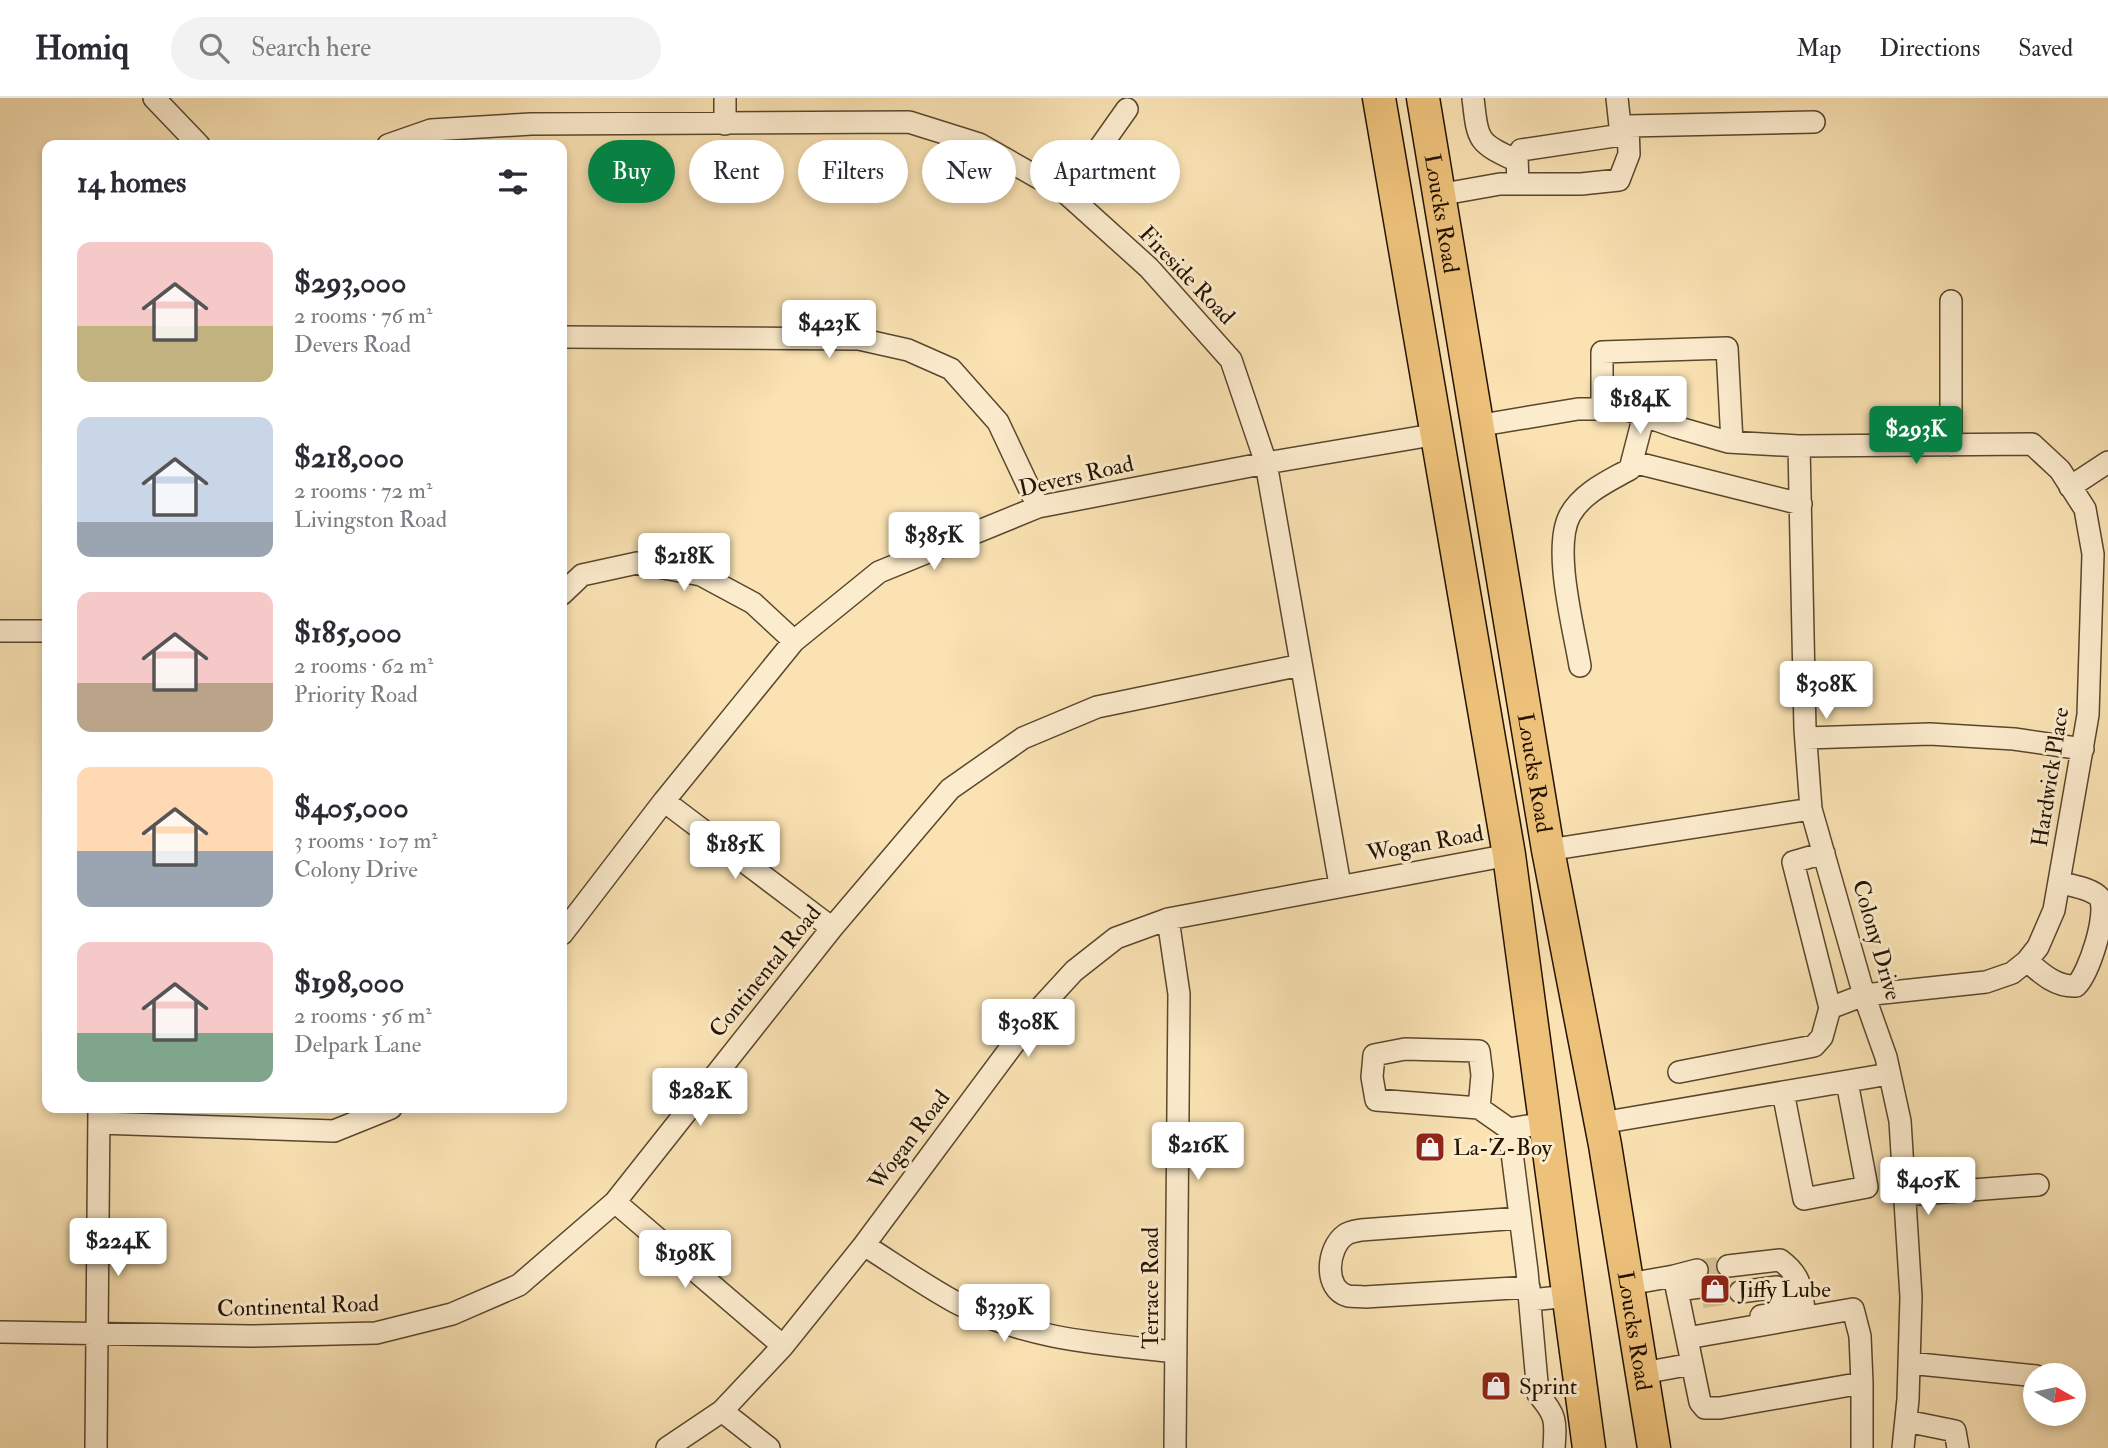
<!DOCTYPE html>
<html lang="en">
<head>
<meta charset="utf-8">
<style>
	:root { --surface:#fff; --page:#f2f2f3; --text:#2b2b33; --muted:#7c7c81; --line:#e1e1e2; --accent:#0b8043 }
	body { margin:0; font-family:"IM FELL Double Pica",serif; background:var(--page); color:var(--text); height:100vh; display:flex; flex-direction:column; font-size:26px; white-space:nowrap }
	* { box-sizing:border-box; margin:0 }
	p { font-size:23px; color:var(--muted) }
	.icon { flex:none; width:38px; height:38px; fill:none; stroke:currentColor; stroke-width:2; stroke-linecap:round; stroke-linejoin:round }
	.map { position:relative; flex:1; overflow:hidden }
	.sheet { position:absolute; left:42px; top:42px; width:525px; height:973px; display:flex; flex-direction:column; background:var(--surface); border-radius:14px; box-shadow:0 4px 10px #0003 }
	.sheet>* { flex:none }
	.banner { position:absolute; left:588px; top:42px; width:665px; height:63px; display:flex; gap:14px }
	.needle { width:46px; rotate:99deg }
	.tools { position:absolute; left:2023px; top:1265px; display:grid; gap:14px }
	.tools a { display:grid; place-items:center; width:63px; height:63px; border-radius:50%; background:var(--surface); box-shadow:0 4px 10px #0003; font-size:35px }
	.price { position:absolute; translate:-50% -60px; padding:0 16px; border-radius:7px; background:#fff; color:#222; font-size:23px; line-height:46px; filter:drop-shadow(0 2px 4px #0008) }
	.price::after { content:''; position:absolute; left:50%; top:42px; width:21px; height:16px; margin-left:-10px; background:inherit; clip-path:polygon(0 0,100% 0,50% 100%) }
	.price.selected { background:var(--accent); color:#fff }
	ul { padding:0; list-style:none }
	li { display:flex; align-items:center; gap:21px; height:175px; padding:0 35px }
	li span { display:grid; place-items:center; flex:none; width:196px; height:140px; border-radius:14px; color:#555 }
	li>.icon { margin-inline-start:auto }
	span .icon { width:84px; height:84px; fill:#fffc; stroke-width:1 }
	li b { font-size:30px }
	h2 { display:flex; justify-content:space-between; align-items:center; height:84px; padding:0 35px; font-size:30px }
	.pill { padding:0 24px; border-radius:32px; background:var(--surface); box-shadow:0 4px 10px #0003; font-size:24px; line-height:63px }
	.pill.selected { background:var(--accent); color:#fff }
	header { display:flex; align-items:center; gap:42px; box-sizing:border-box; height:98px; padding:0 35px; background:var(--surface); border-bottom:2px solid var(--line) }
	header strong { font-size:33px }
	nav { display:flex; gap:38px; margin-inline-start:auto; font-size:24px }
	.search { width:490px; height:63px; background:var(--page); display:flex; align-items:center; gap:18px; box-sizing:border-box; padding:0 24px; border-radius:38px; color:var(--muted); font-size:26px }
	.map>svg:first-child { display:block }
	.lines { fill:none; stroke-linecap:round; stroke-linejoin:round }
	.minor-tunnel { stroke:#dac398; stroke-width:21; stroke-dasharray:21 10; stroke-linecap:butt }
	.minor-casing { stroke:#59472d; stroke-width:24 }
	.highway-casing { stroke:#231300; stroke-width:35 }
	.minor { stroke:#fcecce; stroke-width:21 }
	.highway { stroke:#edc17a; stroke-width:32 }
	.labels { text-anchor:middle; dominant-baseline:central; stroke-width:6; stroke-linejoin:round; paint-order:stroke }
	.street-label { font-size:23px; fill:#231300; stroke:#fcecce }
	.poi-label { font-size:23px; fill:#231300; stroke:#fcecce; text-anchor:start }
</style>
</head>
<body>
<header>
<strong>Homiq</strong>
<div class="search"><svg class="icon" aria-label="search" viewBox="0 0 24 24"><circle cx="10" cy="10" r="6"/><path d="M15 15l6 6"/></svg>Search here</div>
<nav><a>Map</a><a>Directions</a><a>Saved</a></nav>
</header>
<div class="map">
<svg width="2108" height="1350" viewBox="0 0 2108 1350">
	<rect width="100%" height="100%" fill="#fae2b3"/>
	<filter id="stains"><feTurbulence type="fractalNoise" baseFrequency=".00286" numOctaves="4"/><feColorMatrix values="0 0 0 0 .2 0 0 0 0 .09 0 0 0 0 .02 0 0 0 .5 -.17"/></filter>
	<radialGradient id="worn" r=".72"><stop offset=".6" stop-color="#630" stop-opacity="0"/><stop offset="1" stop-color="#630" stop-opacity=".3"/></radialGradient>
	<g class="lines">
		<!-- minor-tunnel -->
		<path class="minor-tunnel" d="M1697,1172l31,-4
			M1702,1200l38,-6"/>
		<!-- minor casing -->
		<g class="minor-casing">
			<path id="minor" d="M154,0l45,47
				M725,0v26
				M1473,0c5,44 4,44 44,63
				M1617,0l4,37
				M388,47l43,-15 100,-6 378,-2 70,22 88,50 82,74 82,92 35,103 74,422
				M1518,86l-1,-28 4,-6 107,-16
				M1067,96l60,-85
				M1438,97l62,-11h81l38,-4 10,-26 -1,-28 186,-4
				M562,239l297,2 49,11 43,19 47,53 40,85
				M1602,311v-57l125,-4 5,94
				M1476,328l102,-17h47l51,18 52,15 71,4 233,-2 28,26 25,39 8,45 -5,161 -34,195 -16,37 -11,14 -15,12 -26,9 -122,13 -34,13
				M1951,347v-144
				M1799,348l6,283 6,80 53,186 22,62 14,64 11,176 -3,102 -5,49
				M1633,364l168,42
				M2070,389l38,-25
				M562,496l20,-19 55,-12 64,12 52,28 41,38
				M0,533h47
				M1580,568c-6,-37 -28,-118 -10,-151 13,-23 39,-34 60,-46l14,-54
				M1806,640l124,-4 84,5 69,10
				M664,703l168,127
				M1548,752l263,-41
				M1168,821l11,75 -4,454
				M562,836l102,-133 130,-160 85,-69 159,-65 228,-44 172,-29
				M2027,863c15,13 29,26 49,25 13,-13 32,-71 24,-88 -8,-10 -29,-12 -41,-16
				M1679,974l135,-26 8,-9 8,-29 -37,-146 31,-9
				M1783,994l21,107 63,-12 -20,-105
				M1479,1010l3,-33 -3,-24 -74,-2 -31,6 -2,22 4,23 103,8 30,21
				M99,1025l235,8 57,-23
				M1546,1025l-37,6 18,142 11,123c18,21 18,26 16,54
				M1601,1025l288,-49
				M1906,1097l132,-10
				M615,1104l168,144
				M1520,1120l-159,12c-5,1 -12,2 -16,5 -18,13 -22,54 3,61 5,1 11,0 17,1l164,-10
				M864,1147c30,19 60,40 91,57 68,37 146,42 221,50
				M1728,1168l52,-6c23,17 21,30 25,57
				M1674,1178l23,-6
				M1629,1186l45,-8 26,126 5,6h15l142,-25 -2,-47 -7,-27 -166,29
				M1677,1192l23,-3
				M1740,1194l37,-5 5,4 2,15 -7,8 -16,2
				M1530,1202l40,-4
				M0,1234l251,4 125,-3 76,-19 67,-29 96,-83 217,-274 118,-139 73,-51 74,-31 204,-42
				M1909,1265l127,13
				M1643,1275l49,-9
				M722,1313l47,37
				M1906,1323l49,10 3,17
				M96,1350l3,-340
				M667,1350l55,-37 61,-65 81,-101 177,-238 33,-36 42,-33 52,-19 341,-64
				M1862,1350v-65"/>
		</g>
		<!-- highway casing -->
		<g class="highway-casing">
			<g id="highway">
				<path d="M1379,0l130,757 80,593"/>
				<path id="s1" d="M1423,0l125,752 57,295 49,303"/>
			</g>
		</g>
		<!-- minor -->
		<use href="#minor" class="minor"/>
		<!-- highway -->
		<use href="#highway" class="highway"/>
	</g>
	<!-- icons -->
	<defs>
		<g id="shop-square" transform="scale(1.575)"><rect x="-9" y="-9" width="18" height="18" rx="4" fill="#8f2418" stroke="#fcecce"/><path d="M-5-2.5h2.3a2.7 3.5 0 0 1 5.4 0H5L5.5 6h-11ZM-1.5-2.5h3a1.5 2.3 0 0 0-3 0Z" fill="#fff"/></g>
	</defs>
	<g fill-rule="evenodd">
		<use href="#shop-square" x="1430" y="1049"/>
		<use href="#shop-square" x="1715" y="1191"/>
		<use href="#shop-square" x="1496" y="1288"/>
	</g>
	<g class="labels">
		<!-- street labels -->
		<g class="street-label">
			<text stroke="none"><textPath href="#s1" startOffset="117">Loucks Road</textPath></text>
			<text transform="translate(1187 177) rotate(46)">Fireside Road</text>
			<text transform="translate(1076 378) rotate(-13)">Devers Road</text>
			<text stroke="none"><textPath href="#s1" startOffset="684">Loucks Road</textPath></text>
			<text transform="translate(2050 679) rotate(-81)">Hardwick Place</text>
			<text transform="translate(1425 745) rotate(-10)">Wogan Road</text>
			<text transform="translate(1877 842) rotate(74)">Colony Drive</text>
			<text transform="translate(765 873) rotate(-51)">Continental Road</text>
			<text transform="translate(909 1042) rotate(-53)">Wogan Road</text>
			<text transform="translate(1150 1190) rotate(-90)">Terrace Road</text>
			<text transform="translate(298 1208) rotate(-2)">Continental Road</text>
			<text stroke="none"><textPath href="#s1" startOffset="1251">Loucks Road</textPath></text>
		</g>
		<!-- poi labels -->
		<g class="poi-label">
			<text x="1453" y="1049">La-Z-Boy</text>
			<text x="1738" y="1191">Jiffy Lube</text>
			<text x="1519" y="1288">Sprint</text>
		</g>
	</g>
	<rect width="100%" height="100%" filter="url(#stains)"/>
	<rect width="100%" height="100%" fill="url(#worn)"/>
</svg>
<div class="tools">
<a><svg class="needle" viewBox="-14 -14 28 28"><path d="M0-13l5 13h-10z" fill="#e53935"/><path d="M0 13l5-13h-10z" fill="#7c7c81"/></svg></a>
</div>
<b class="price" style="left:829px;top:262px">$423K</b>
<b class="price" style="left:1640px;top:338px">$184K</b>
<b class="price selected" style="left:1916px;top:368px">$293K</b>
<b class="price" style="left:934px;top:474px">$385K</b>
<b class="price" style="left:684px;top:495px">$218K</b>
<b class="price" style="left:1826px;top:623px">$308K</b>
<b class="price" style="left:735px;top:783px">$185K</b>
<b class="price" style="left:1028px;top:961px">$308K</b>
<b class="price" style="left:700px;top:1030px">$282K</b>
<b class="price" style="left:1198px;top:1084px">$216K</b>
<b class="price" style="left:1928px;top:1119px">$405K</b>
<b class="price" style="left:118px;top:1180px">$224K</b>
<b class="price" style="left:685px;top:1192px">$198K</b>
<b class="price" style="left:1004px;top:1246px">$339K</b>
<div class="banner">
<a class="pill selected">Buy</a>
<a class="pill">Rent</a>
<a class="pill">Filters</a>
<a class="pill">New</a>
<a class="pill">Apartment</a>
</div>
<section class="sheet">
<h2>14 homes<svg class="icon" aria-label="filters" viewBox="0 0 24 24"><path d="M4 7h16M4 17h16"/><circle cx="9" cy="7" r="2"/><circle cx="15" cy="17" r="2"/></svg></h2>
<ul>
<li><span style="background:linear-gradient(#f6c9c9 60%,#c2b280 0)"><svg class="icon" aria-label="home" viewBox="0 0 24 24"><path d="M3 11l9-7 9 7M6 9v11h12V9"/></svg></span><div><b>$293,000</b><p>2 rooms · 76 m²</p><p>Devers Road</p></div></li>
<li><span style="background:linear-gradient(#c9d6e8 75%,#9aa5b1 0)"><svg class="icon" aria-label="home" viewBox="0 0 24 24"><path d="M3 11l9-7 9 7M6 9v11h12V9"/></svg></span><div><b>$218,000</b><p>2 rooms · 72 m²</p><p>Livingston Road</p></div></li>
<li><span style="background:linear-gradient(#f6c9c9 65%,#b9a48a 0)"><svg class="icon" aria-label="home" viewBox="0 0 24 24"><path d="M3 11l9-7 9 7M6 9v11h12V9"/></svg></span><div><b>$185,000</b><p>2 rooms · 62 m²</p><p>Priority Road</p></div></li>
<li><span style="background:linear-gradient(#ffd9b3 60%,#9aa5b1 0)"><svg class="icon" aria-label="home" viewBox="0 0 24 24"><path d="M3 11l9-7 9 7M6 9v11h12V9"/></svg></span><div><b>$405,000</b><p>3 rooms · 107 m²</p><p>Colony Drive</p></div></li>
<li><span style="background:linear-gradient(#f6c9c9 65%,#7fa58c 0)"><svg class="icon" aria-label="home" viewBox="0 0 24 24"><path d="M3 11l9-7 9 7M6 9v11h12V9"/></svg></span><div><b>$198,000</b><p>2 rooms · 56 m²</p><p>Delpark Lane</p></div></li>
</ul>
</section>
</div>
</body>
</html>
